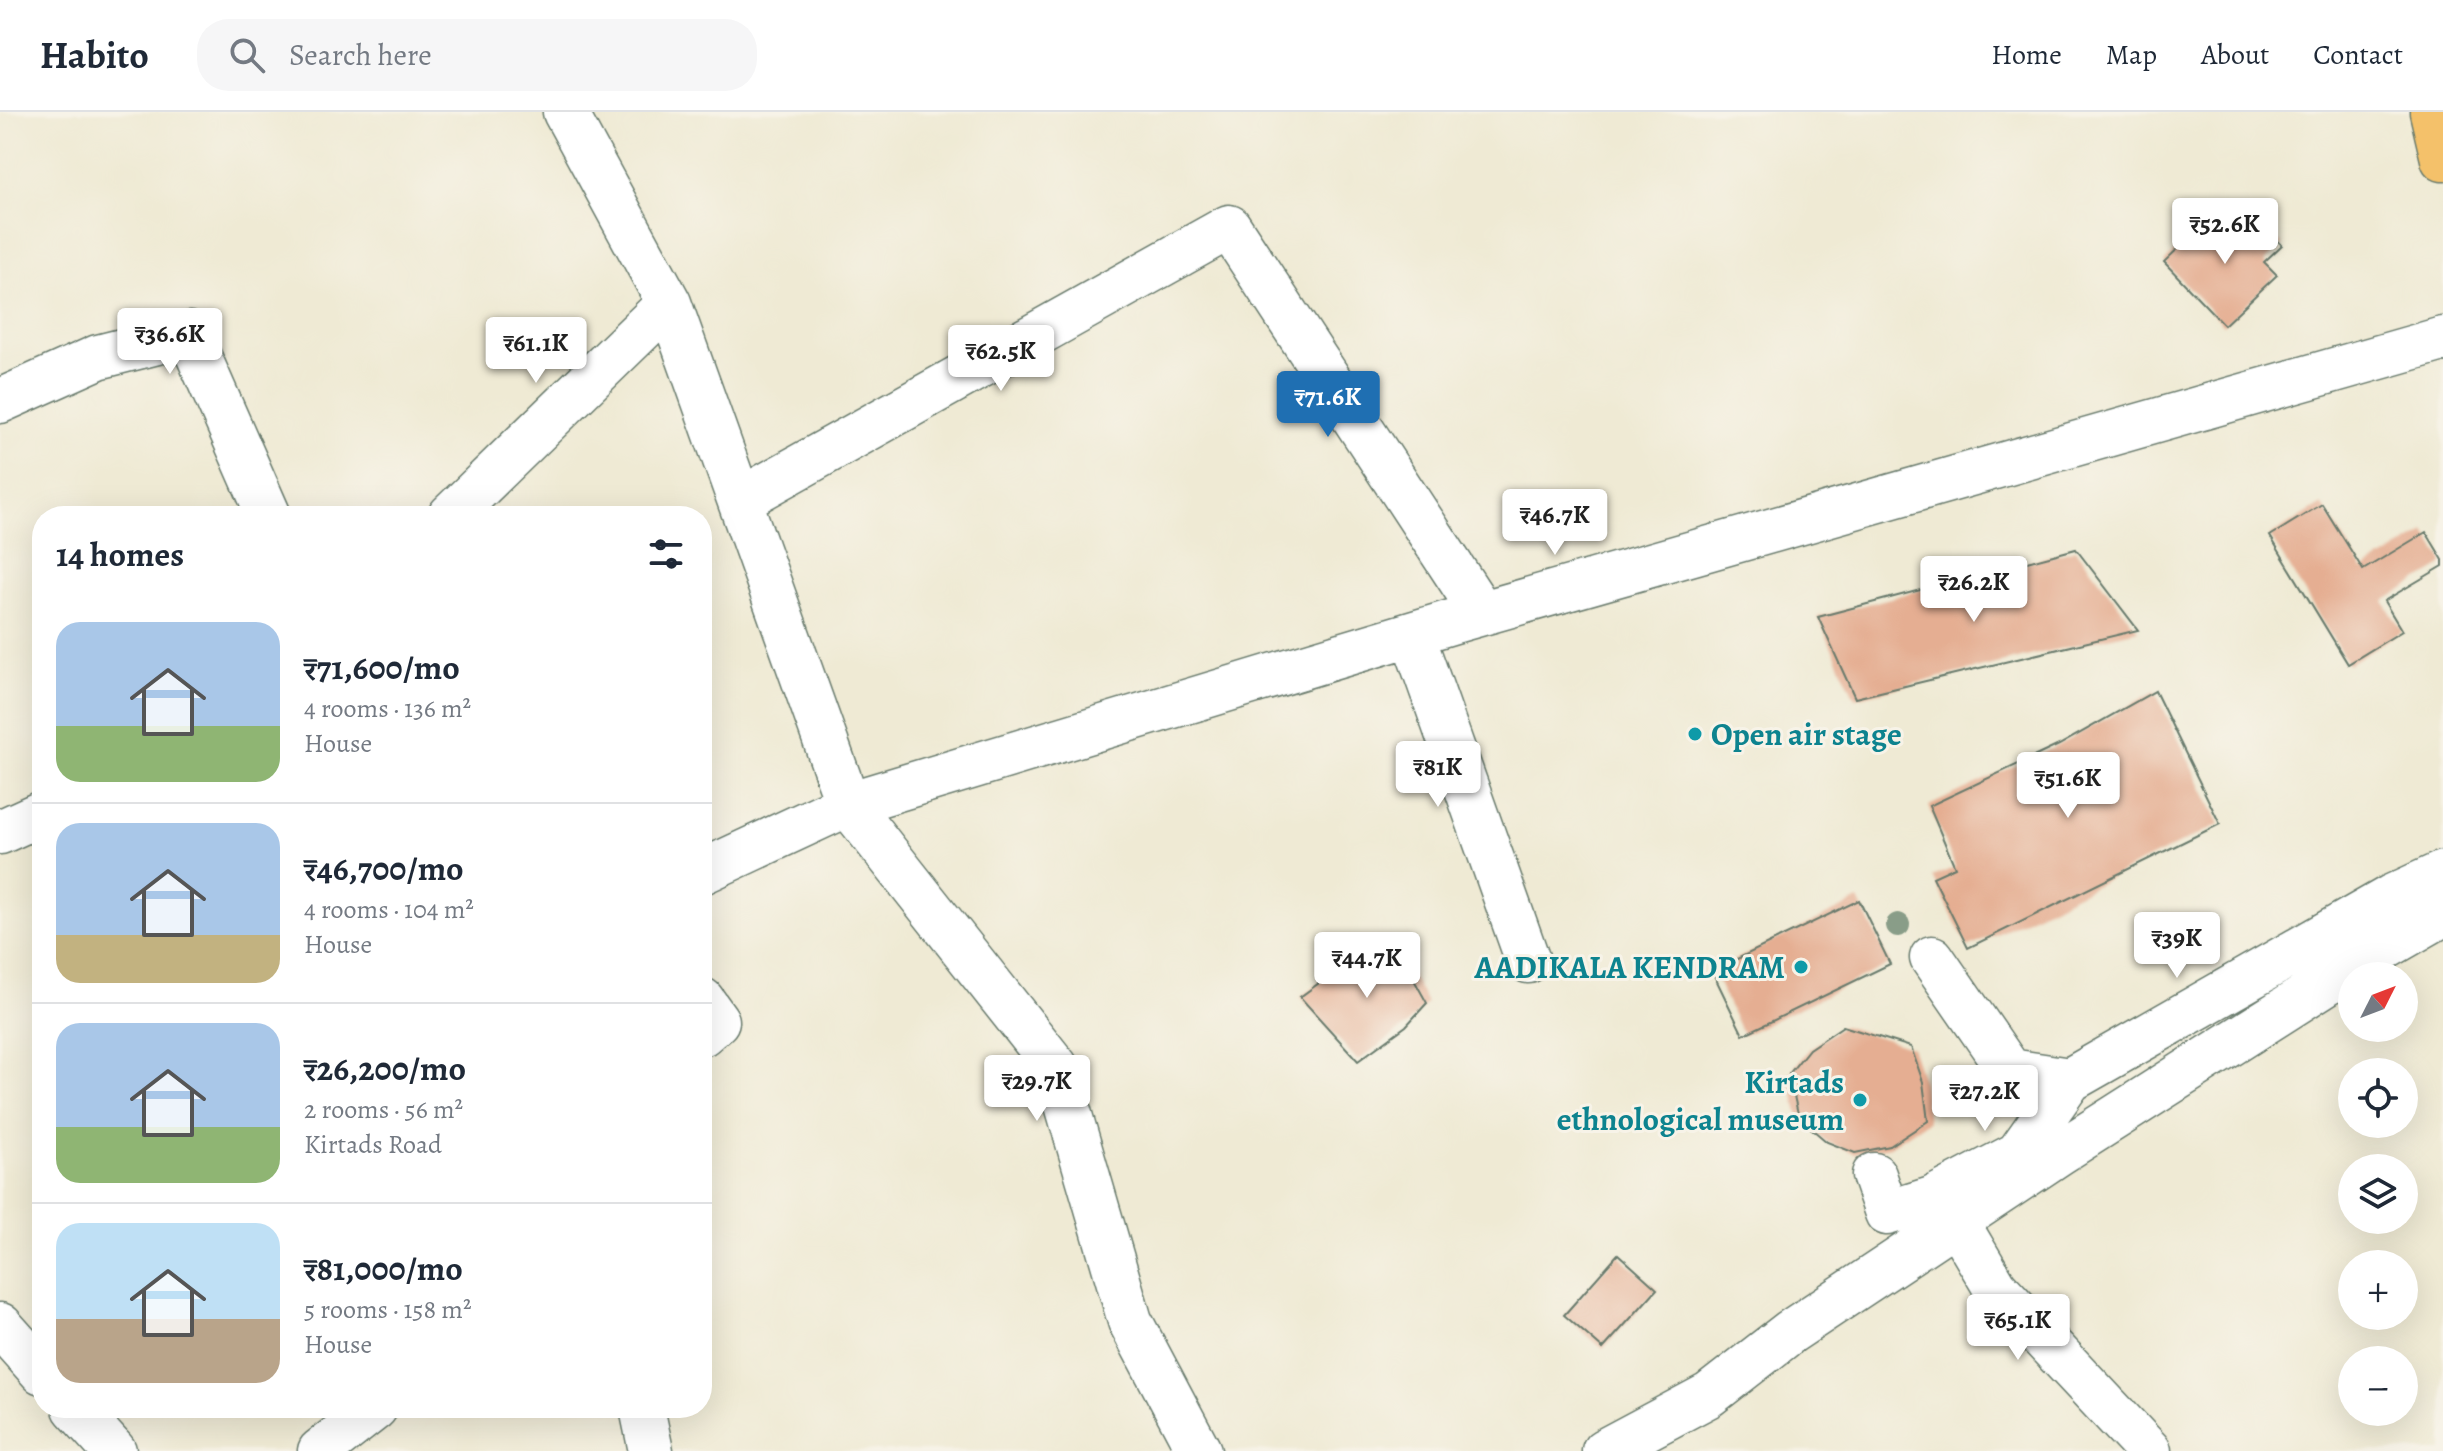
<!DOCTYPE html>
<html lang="en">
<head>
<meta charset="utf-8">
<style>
	:root { --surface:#fff; --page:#f6f6f7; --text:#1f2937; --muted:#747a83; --line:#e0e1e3; --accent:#1f6fb2 }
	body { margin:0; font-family:Alegreya,serif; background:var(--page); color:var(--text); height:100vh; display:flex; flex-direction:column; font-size:30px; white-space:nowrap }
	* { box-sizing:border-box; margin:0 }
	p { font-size:26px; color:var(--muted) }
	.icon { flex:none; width:44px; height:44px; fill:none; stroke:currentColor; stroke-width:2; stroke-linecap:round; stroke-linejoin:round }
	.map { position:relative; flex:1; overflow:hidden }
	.panel { position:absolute; left:32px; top:394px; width:680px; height:912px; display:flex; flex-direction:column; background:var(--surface); border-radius:32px; box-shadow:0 8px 32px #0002 }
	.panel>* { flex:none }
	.needle { width:52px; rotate:48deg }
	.tools { position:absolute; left:2338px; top:850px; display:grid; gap:16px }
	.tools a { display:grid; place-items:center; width:80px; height:80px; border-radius:50%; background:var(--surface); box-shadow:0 8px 32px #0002; font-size:40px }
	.price { position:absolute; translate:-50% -68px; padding:0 18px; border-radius:8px; background:#fff; color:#222; font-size:26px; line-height:52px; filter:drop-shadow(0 2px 4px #0008) }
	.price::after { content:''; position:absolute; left:50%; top:48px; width:24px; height:18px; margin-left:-12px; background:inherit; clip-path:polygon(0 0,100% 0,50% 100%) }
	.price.selected { background:var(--accent); color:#fff }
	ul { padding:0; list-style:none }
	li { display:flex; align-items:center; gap:24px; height:200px; padding:0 24px }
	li+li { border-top:2px solid var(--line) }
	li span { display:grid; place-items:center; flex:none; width:224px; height:160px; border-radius:24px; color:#555 }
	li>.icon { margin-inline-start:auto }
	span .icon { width:96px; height:96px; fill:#fffc; stroke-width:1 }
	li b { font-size:34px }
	h2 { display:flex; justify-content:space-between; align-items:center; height:96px; padding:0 24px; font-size:34px }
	header { display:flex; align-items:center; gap:48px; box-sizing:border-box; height:112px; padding:0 40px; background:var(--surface); border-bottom:2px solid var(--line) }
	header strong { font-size:38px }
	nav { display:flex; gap:44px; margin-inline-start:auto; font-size:28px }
	.search { width:560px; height:72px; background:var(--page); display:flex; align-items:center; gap:20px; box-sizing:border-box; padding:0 28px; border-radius:32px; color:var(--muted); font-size:30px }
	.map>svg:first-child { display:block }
	.building { fill:#e5ae92 }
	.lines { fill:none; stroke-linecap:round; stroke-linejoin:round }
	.minor-casing { stroke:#687a6c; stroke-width:47 }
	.major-casing { stroke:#687a6c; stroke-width:47 }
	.minor { stroke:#fff; stroke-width:44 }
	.major { stroke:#f4c16a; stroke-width:44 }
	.tree { fill:#899d88 }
	.culture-dot { fill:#0f9aa8; stroke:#f7f3e8; stroke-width:3 }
	.labels { text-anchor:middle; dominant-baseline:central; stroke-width:6; stroke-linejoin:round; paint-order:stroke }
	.culture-label { font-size:32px; font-weight:bold; fill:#0d838f; stroke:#f7f3e8; text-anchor:end }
</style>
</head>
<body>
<header>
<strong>Habito</strong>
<div class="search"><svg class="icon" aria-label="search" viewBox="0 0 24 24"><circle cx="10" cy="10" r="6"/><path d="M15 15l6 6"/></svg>Search here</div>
<nav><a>Home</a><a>Map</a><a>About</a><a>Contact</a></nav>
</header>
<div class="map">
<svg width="2443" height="1339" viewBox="0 0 2443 1339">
	<rect width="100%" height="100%" fill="#f7f3e8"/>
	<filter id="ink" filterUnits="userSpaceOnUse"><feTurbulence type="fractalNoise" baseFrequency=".0125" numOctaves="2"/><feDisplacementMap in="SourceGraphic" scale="16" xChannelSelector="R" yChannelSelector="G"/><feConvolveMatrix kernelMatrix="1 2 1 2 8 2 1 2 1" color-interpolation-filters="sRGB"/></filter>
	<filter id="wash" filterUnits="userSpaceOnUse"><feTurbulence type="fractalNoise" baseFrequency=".006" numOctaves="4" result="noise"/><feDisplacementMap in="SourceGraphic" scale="32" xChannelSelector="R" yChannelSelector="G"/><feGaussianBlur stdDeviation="1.8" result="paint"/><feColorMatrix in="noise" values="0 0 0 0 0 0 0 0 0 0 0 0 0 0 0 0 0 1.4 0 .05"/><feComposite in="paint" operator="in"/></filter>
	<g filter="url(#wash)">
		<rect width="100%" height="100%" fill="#efead4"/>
		<g id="blocks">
			<!-- building -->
			<path class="building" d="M2216,100l28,29 18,-17 20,21 -18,17 13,13 -53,50 -60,-63z
				M2322,392l41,66 63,-38 17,28v6l-59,35 18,30 -54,33 -78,-128z
				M2076,437l62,81 -283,68 -37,-81z
				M2155,579l65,133 -252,124 -35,-71 22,-10 -26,-61 130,-61z
				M1859,788l31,64 -147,71 -31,-64z
				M1378,828l34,36 15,27 -21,23 -48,35 -58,-64z
				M1843,914l68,21 12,35 5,39 -38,25 -35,7 -28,-11 -28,-24 -10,-44 20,-25z
				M1618,1142l39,35 -54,60 -39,-34z"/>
		</g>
	</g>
	<g filter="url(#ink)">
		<use href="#blocks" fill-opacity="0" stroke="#687a6c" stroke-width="2"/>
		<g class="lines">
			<!-- minor casing -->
			<g class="minor-casing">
				<path id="minor" d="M565,0l104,191 179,501 208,263 74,254 69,130
					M0,289l98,-44 91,-23 80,182
					M740,388l489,-273 253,386
					M450,404l219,-213
					M1412,522l116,327
					M0,720l42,-19
					M702,760l146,-68 603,-182 992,-283
					M1932,846l78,113 60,9 321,-183 52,-24
					M702,888l15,21 -15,13
					M1874,1063l13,38 45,-14 86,-45 52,-74
					M1956,1109l39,66 154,164
					M0,1213l42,47
					M75,1296l39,43
					M642,1296l9,43
					M320,1339l55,-43
					M1604,1339l105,-56 81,-63 269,-179 294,-187 90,-52"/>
			</g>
			<!-- major casing -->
			<g class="major-casing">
				<path id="major" d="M2432,0l11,47"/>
			</g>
			<!-- minor -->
			<use href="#minor" class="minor"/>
			<!-- major -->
			<use href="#major" class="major"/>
		</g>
		<!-- trees -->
		<circle class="tree" cx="1898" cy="813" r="12"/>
	</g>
	<!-- markers -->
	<g class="culture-dot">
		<circle cx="1695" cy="622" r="8"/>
		<circle cx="1801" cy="855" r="8"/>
		<circle cx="1860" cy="988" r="8"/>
	</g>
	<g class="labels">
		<!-- culture labels -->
		<g class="culture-label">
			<text x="1711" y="622" text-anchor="start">Open air stage</text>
			<text x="1785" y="855">AADIKALA KENDRAM</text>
			<text x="1844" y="970">Kirtads<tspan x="1844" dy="37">ethnological museum</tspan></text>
		</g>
	</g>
</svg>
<div class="tools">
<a><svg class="needle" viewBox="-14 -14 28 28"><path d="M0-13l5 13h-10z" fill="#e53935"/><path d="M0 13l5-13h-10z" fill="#747a83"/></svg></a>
<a><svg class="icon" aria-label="locate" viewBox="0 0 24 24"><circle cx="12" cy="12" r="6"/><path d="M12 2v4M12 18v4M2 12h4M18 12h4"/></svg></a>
<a><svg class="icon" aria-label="layers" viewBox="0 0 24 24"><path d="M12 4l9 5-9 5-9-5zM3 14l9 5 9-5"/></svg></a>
<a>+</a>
<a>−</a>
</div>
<b class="price" style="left:2225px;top:154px">₹52.6K</b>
<b class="price" style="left:170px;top:264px">₹36.6K</b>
<b class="price" style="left:536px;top:273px">₹61.1K</b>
<b class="price" style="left:1001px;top:281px">₹62.5K</b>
<b class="price selected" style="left:1328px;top:327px">₹71.6K</b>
<b class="price" style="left:1555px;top:445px">₹46.7K</b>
<b class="price" style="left:1974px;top:512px">₹26.2K</b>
<b class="price" style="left:1438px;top:697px">₹81K</b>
<b class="price" style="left:2068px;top:708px">₹51.6K</b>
<b class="price" style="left:2177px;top:868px">₹39K</b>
<b class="price" style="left:1367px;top:888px">₹44.7K</b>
<b class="price" style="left:1037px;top:1011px">₹29.7K</b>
<b class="price" style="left:1985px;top:1021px">₹27.2K</b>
<b class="price" style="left:2018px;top:1250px">₹65.1K</b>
<section class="panel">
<h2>14 homes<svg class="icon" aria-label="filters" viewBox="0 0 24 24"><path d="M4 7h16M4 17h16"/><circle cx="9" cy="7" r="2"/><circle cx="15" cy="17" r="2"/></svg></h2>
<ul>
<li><span style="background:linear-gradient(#a9c7e8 65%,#8fb573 0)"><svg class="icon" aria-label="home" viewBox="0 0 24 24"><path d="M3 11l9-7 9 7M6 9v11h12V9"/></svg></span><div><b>₹71,600/mo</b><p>4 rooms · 136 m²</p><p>House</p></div></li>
<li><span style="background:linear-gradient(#a9c7e8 70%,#c2b280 0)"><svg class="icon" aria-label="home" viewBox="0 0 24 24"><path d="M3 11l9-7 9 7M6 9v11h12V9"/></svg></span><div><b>₹46,700/mo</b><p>4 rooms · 104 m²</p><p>House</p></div></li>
<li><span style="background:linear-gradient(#a9c7e8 65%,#8fb573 0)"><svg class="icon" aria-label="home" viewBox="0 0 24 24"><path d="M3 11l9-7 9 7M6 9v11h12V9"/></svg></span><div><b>₹26,200/mo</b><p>2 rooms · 56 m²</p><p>Kirtads Road</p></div></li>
<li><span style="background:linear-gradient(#bfe0f5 60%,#b9a48a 0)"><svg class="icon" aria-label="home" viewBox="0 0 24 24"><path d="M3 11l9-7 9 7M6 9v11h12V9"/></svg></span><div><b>₹81,000/mo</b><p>5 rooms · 158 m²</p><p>House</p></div></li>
</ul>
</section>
</div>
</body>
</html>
